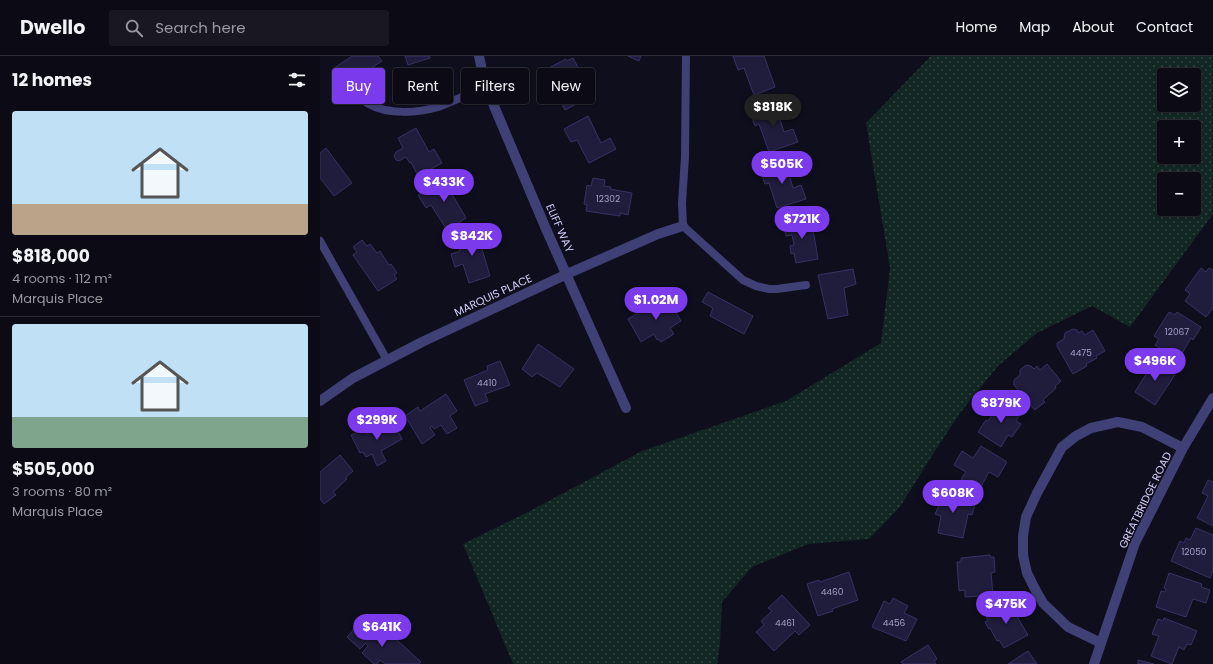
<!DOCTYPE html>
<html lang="en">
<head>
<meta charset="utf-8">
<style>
	:root { --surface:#0b0a15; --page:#191822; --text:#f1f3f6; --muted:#9a9aa0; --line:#2b2b34; --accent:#7c3aed }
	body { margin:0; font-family:Poppins,sans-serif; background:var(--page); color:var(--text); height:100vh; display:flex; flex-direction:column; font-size:15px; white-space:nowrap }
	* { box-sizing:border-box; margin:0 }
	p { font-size:13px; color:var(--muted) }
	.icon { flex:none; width:22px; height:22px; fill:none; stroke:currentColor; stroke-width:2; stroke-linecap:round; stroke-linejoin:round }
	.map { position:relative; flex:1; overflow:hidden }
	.details { display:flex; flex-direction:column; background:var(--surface); width:320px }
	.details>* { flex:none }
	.guide { position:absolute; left:12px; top:12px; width:380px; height:36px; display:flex; gap:8px }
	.tools { position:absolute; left:837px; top:12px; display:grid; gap:8px }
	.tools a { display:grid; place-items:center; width:44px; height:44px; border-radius:4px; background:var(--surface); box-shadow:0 1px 3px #0004,0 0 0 1px var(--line); font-size:20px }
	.price { position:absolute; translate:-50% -34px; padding:0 9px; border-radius:14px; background:var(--accent); color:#fff; font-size:13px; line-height:26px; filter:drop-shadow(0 1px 2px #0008) }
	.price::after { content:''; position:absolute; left:50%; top:24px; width:12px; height:9px; margin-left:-6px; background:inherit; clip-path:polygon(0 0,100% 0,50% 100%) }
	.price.current { background:#222; color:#fff }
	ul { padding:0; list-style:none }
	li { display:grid; align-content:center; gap:8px; height:212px; padding:0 12px }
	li+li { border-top:1px solid var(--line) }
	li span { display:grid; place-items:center; height:124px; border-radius:4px; color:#555 }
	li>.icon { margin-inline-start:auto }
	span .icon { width:72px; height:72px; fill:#fffc; stroke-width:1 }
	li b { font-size:17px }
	h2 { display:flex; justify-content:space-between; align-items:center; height:48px; padding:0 12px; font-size:17px }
	.tag { padding:0 14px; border-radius:4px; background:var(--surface); box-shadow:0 1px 3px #0004,0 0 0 1px var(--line); font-size:14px; line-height:36px }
	.tag.current { background:var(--accent); color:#fff }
	header { display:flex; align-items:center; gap:24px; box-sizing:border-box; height:56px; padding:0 20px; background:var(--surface); border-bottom:1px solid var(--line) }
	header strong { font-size:19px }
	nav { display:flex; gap:22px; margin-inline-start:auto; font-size:14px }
	.search { width:280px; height:36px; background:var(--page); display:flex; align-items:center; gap:10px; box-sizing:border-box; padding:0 14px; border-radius:4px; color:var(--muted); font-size:15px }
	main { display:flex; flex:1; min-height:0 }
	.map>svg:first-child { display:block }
	.grass { fill:url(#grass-dots); fill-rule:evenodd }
	.building { fill:#201c3b; stroke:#373165 }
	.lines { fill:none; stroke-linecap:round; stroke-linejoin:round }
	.lane { stroke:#3e4076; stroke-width:8 }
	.street { stroke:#3e4076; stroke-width:10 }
	.labels { text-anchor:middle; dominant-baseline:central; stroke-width:3; stroke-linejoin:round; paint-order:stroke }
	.number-label { font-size:9px; fill:#a4a2ca }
	.street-label { font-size:11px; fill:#d0cff9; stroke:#0f0e1c }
</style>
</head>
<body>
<header>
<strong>Dwello</strong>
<div class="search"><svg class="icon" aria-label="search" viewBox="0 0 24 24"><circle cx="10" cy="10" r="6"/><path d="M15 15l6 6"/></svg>Search here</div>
<nav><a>Home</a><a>Map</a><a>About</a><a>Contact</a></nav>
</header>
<main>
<section class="details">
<h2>12 homes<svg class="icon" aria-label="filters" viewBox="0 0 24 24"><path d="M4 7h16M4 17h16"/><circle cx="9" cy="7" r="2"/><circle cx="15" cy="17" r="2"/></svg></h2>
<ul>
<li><span style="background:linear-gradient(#bfe0f5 75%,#b9a48a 0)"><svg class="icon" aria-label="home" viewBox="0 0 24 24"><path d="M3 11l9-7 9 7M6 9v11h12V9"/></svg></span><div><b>$818,000</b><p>4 rooms · 112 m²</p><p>Marquis Place</p></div></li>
<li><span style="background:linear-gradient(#bfe0f5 75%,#7fa58c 0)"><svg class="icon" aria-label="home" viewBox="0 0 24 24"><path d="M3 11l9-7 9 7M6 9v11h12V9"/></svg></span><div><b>$505,000</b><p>3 rooms · 80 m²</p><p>Marquis Place</p></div></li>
</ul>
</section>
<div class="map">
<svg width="893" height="608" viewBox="0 0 893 608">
	<defs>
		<pattern id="grass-dots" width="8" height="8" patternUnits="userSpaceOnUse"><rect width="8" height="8" fill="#122623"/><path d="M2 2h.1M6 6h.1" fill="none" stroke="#344" stroke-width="1.8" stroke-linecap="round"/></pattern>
	</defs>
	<rect width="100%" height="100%" fill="#0f0e1c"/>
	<!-- grass -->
	<path class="grass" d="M611,0h282v158l-83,113 -38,-21 -55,27 -39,33 -38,47 -27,41 -33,53 -31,32 -61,5 -56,23 -30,35 -2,42 -3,20h-204l-50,-120 65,-32 114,-61 144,-50 95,-58 9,-75 -24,-145zM844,19h30v30h-30zM844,71h30v30h-30zM844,123h30v30h-30z"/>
	<!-- building -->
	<path class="building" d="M32,0h26l4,5 -24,16 -2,-2 -12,9 -11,-15z
		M85,0h24l1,2 -22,7z
		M308,0h13l-2,5z
		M413,0h31l11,31 -21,8 -10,-27 -6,2z
		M253,2l7,13 -6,4 2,5 -2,1 10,19 -19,10 -5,-10 -3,2 -5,-10 3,-2 -3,-7 -2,-4 -2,2 -5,-10 23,-12 1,2z
		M455,48l9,28 9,-3 5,13 -29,10 -10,-28 -4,2 -5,-14z
		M268,60l13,27 9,-5 6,11 -27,14 -12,-23 -6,2 -7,-13z
		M96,72l13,24 5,-3 8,14 -24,13 -7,-14 -1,1 -4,-6 -7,4 -3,-1 -2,-4 2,-4 7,-4 -5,-10z
		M6,92l26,35 -18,13 -14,-18v-25z
		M465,105l8,27 8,-3 5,14 -29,9 -8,-25 -4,1 -5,-15z
		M129,121l8,14 -5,3 14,24 -19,12 -16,-25 -5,3 -8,-13z
		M273,122l12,2 -1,6 7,1 -1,2 22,4 -4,22 -8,-2v3l-34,-5 1,-6 -3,-1 3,-19 4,1z
		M491,161l7,42 -22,4 -2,-10 -3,1 -1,-8 4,-1 -2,-10 -6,1 -3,-13z
		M163,176l4,15 -5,2 8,27 -21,7 -6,-19 -8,3 -4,-13 9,-3 -3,-12z
		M42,184l5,6 3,-2 7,9 3,-2 9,14 2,-1 6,9 -3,2 3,4 -19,12 -25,-36 4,-3 -4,-5z
		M881,212l5,4 3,-4 4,2v38l-7,9 -21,-16 5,-7 -5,-4z
		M533,213l3,15 -12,4 4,27 -20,4 -10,-44z
		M388,236l45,24 -9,18 -34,-18 3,-8 -11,-6z
		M346,240l15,25 -11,7 4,6 -13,8 -2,-3 -2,1 -3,-6 -13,8 -13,-23z
		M849,256l6,3 2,-3 24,15 -8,13 -2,-2 -13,22 -23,-15 4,-6 -5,-3z
		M753,273l4,1 1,3 4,-2 3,4 8,-5 12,21 -9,5 1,2 -11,6 1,2 -14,8 -16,-28v-3l7,-4 1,-6z
		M218,288l36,25 -14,18 -23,-14 -5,4 -10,-8z
		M834,302l22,15 -21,32 -20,-13 13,-21 -1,-1z
		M180,305l10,24 -25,9 3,7 -13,5 -11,-26 24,-10 -1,-4z
		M727,308l14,17 -6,5 1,2 -13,12 2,2 -10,8 -21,-25v-5l6,-5v-5l6,-5 5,1 3,3 3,-3 3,4z
		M126,338l11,17 -7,5 7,12 -10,6 -6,-9 -7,4 -2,-3 -2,2 5,7 -13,9 -17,-28 13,-9 2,4z
		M682,344l19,13 -5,8 5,3 -9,13 -4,-2 -7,12 -23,-15 8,-12 2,1z
		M72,364l10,19 -21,12 5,10 -9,5 -5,-12 -6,3 -3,-5 -3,1 -9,-18 14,-6 2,5z
		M661,390l26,16 -9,15 -9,-5 -10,18 -18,-11 5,-7 -12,-7 8,-14 11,7z
		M20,399l13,16 -8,7 2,1 -14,13 3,3 -12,9 -4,-5v-27z
		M888,424l5,2v44l-16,-8 11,-22 -6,-3z
		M616,437l40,8 -4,14 -4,-1 -5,24 -25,-5 3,-17 -6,-2 4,-9 -5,-1z
		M876,472l17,7v36l-3,7 -39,-17 9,-20 4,2 2,-5 4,2z
		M670,499v2h4l1,15 -4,1 2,22 -28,2v-7l-6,1 -2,-29h4v-4z
		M529,516l9,28 -26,9 1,2 -15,5 -11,-32 12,-4 1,2z
		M849,517l33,11 -1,3 9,3 -4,13 -13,-4 -7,18 -30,-10 5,-16 4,1 1,-3 -2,-1z
		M462,539l28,30 -11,10 -4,-4 -21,20 -18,-19 8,-7 -3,-4 11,-10 -4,-3z
		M573,542l15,8 -4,7 13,6 -11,22 -34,-14 12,-26 6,3z
		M691,545l7,13 -2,1 12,20 -24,13 -5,-8 -2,1 -7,-13 -1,1 -4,-7 3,-1 -3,-7z
		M844,562l33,13 -6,14 -4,-1 -3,6 -5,-3 -7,17 -21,-8 8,-20 -7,-2 6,-15 5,2z
		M39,568l16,15 10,-10 36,33 -2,2h-34l-5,-4 -3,4h-3l-12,-11 6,-7 -2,-3 -6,6 -13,-12z
		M608,589l9,14 -3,2 2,3h-33l-2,-2z
		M708,595l9,13h-29z
		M818,604l16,4h-16z"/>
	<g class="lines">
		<!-- lane -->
		<path class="lane" d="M366,0l-1,101 -3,46 1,23 60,54 13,6 13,3h8l29,-4
			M35,32c4,6 7,13 14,16 19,11 49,9 69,3 16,-6 32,-14 48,-20
			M0,185l67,119"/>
		<!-- street -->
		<path class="street" d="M159,0l5,24 2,7 60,142 80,179
			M0,345l33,-23 69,-36 145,-68 91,-40 25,-8
			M781,587l-33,-16 -25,-24 -8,-14 -8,-16 -4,-18v-19l3,-19 11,-24 25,-46 14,-11 15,-8 27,-6 24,5 41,21
			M774,608l41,-121 48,-95 30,-50"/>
	</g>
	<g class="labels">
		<!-- number labels -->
		<g class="number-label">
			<text x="288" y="143">12302</text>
			<text x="857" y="276">12067</text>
			<text x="761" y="297">4475</text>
			<text x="167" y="327">4410</text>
			<text x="874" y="496">12050</text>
			<text x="512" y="536">4460</text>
			<text x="465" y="567">4461</text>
			<text x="574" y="567">4456</text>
		</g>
		<!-- street labels -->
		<g class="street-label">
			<text transform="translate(240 172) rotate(66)">ELIFF WAY</text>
			<text transform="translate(173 239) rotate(-25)">MARQUIS PLACE</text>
			<text transform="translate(825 444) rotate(-64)">GREATBRIDGE ROAD</text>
		</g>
	</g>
</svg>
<div class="tools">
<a><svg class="icon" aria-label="layers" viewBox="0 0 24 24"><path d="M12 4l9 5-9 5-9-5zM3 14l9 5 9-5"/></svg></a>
<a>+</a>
<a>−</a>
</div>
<b class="price current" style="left:453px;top:72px">$818K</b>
<b class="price" style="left:462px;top:129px">$505K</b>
<b class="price" style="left:124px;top:147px">$433K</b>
<b class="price" style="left:482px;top:184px">$721K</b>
<b class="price" style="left:152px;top:201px">$842K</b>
<b class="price" style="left:336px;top:265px">$1.02M</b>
<b class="price" style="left:835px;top:326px">$496K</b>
<b class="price" style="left:681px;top:368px">$879K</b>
<b class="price" style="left:57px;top:385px">$299K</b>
<b class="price" style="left:633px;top:458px">$608K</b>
<b class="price" style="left:686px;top:569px">$475K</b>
<b class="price" style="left:62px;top:592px">$641K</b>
<div class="guide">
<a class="tag current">Buy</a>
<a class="tag">Rent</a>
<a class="tag">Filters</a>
<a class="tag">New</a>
</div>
</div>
</main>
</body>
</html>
